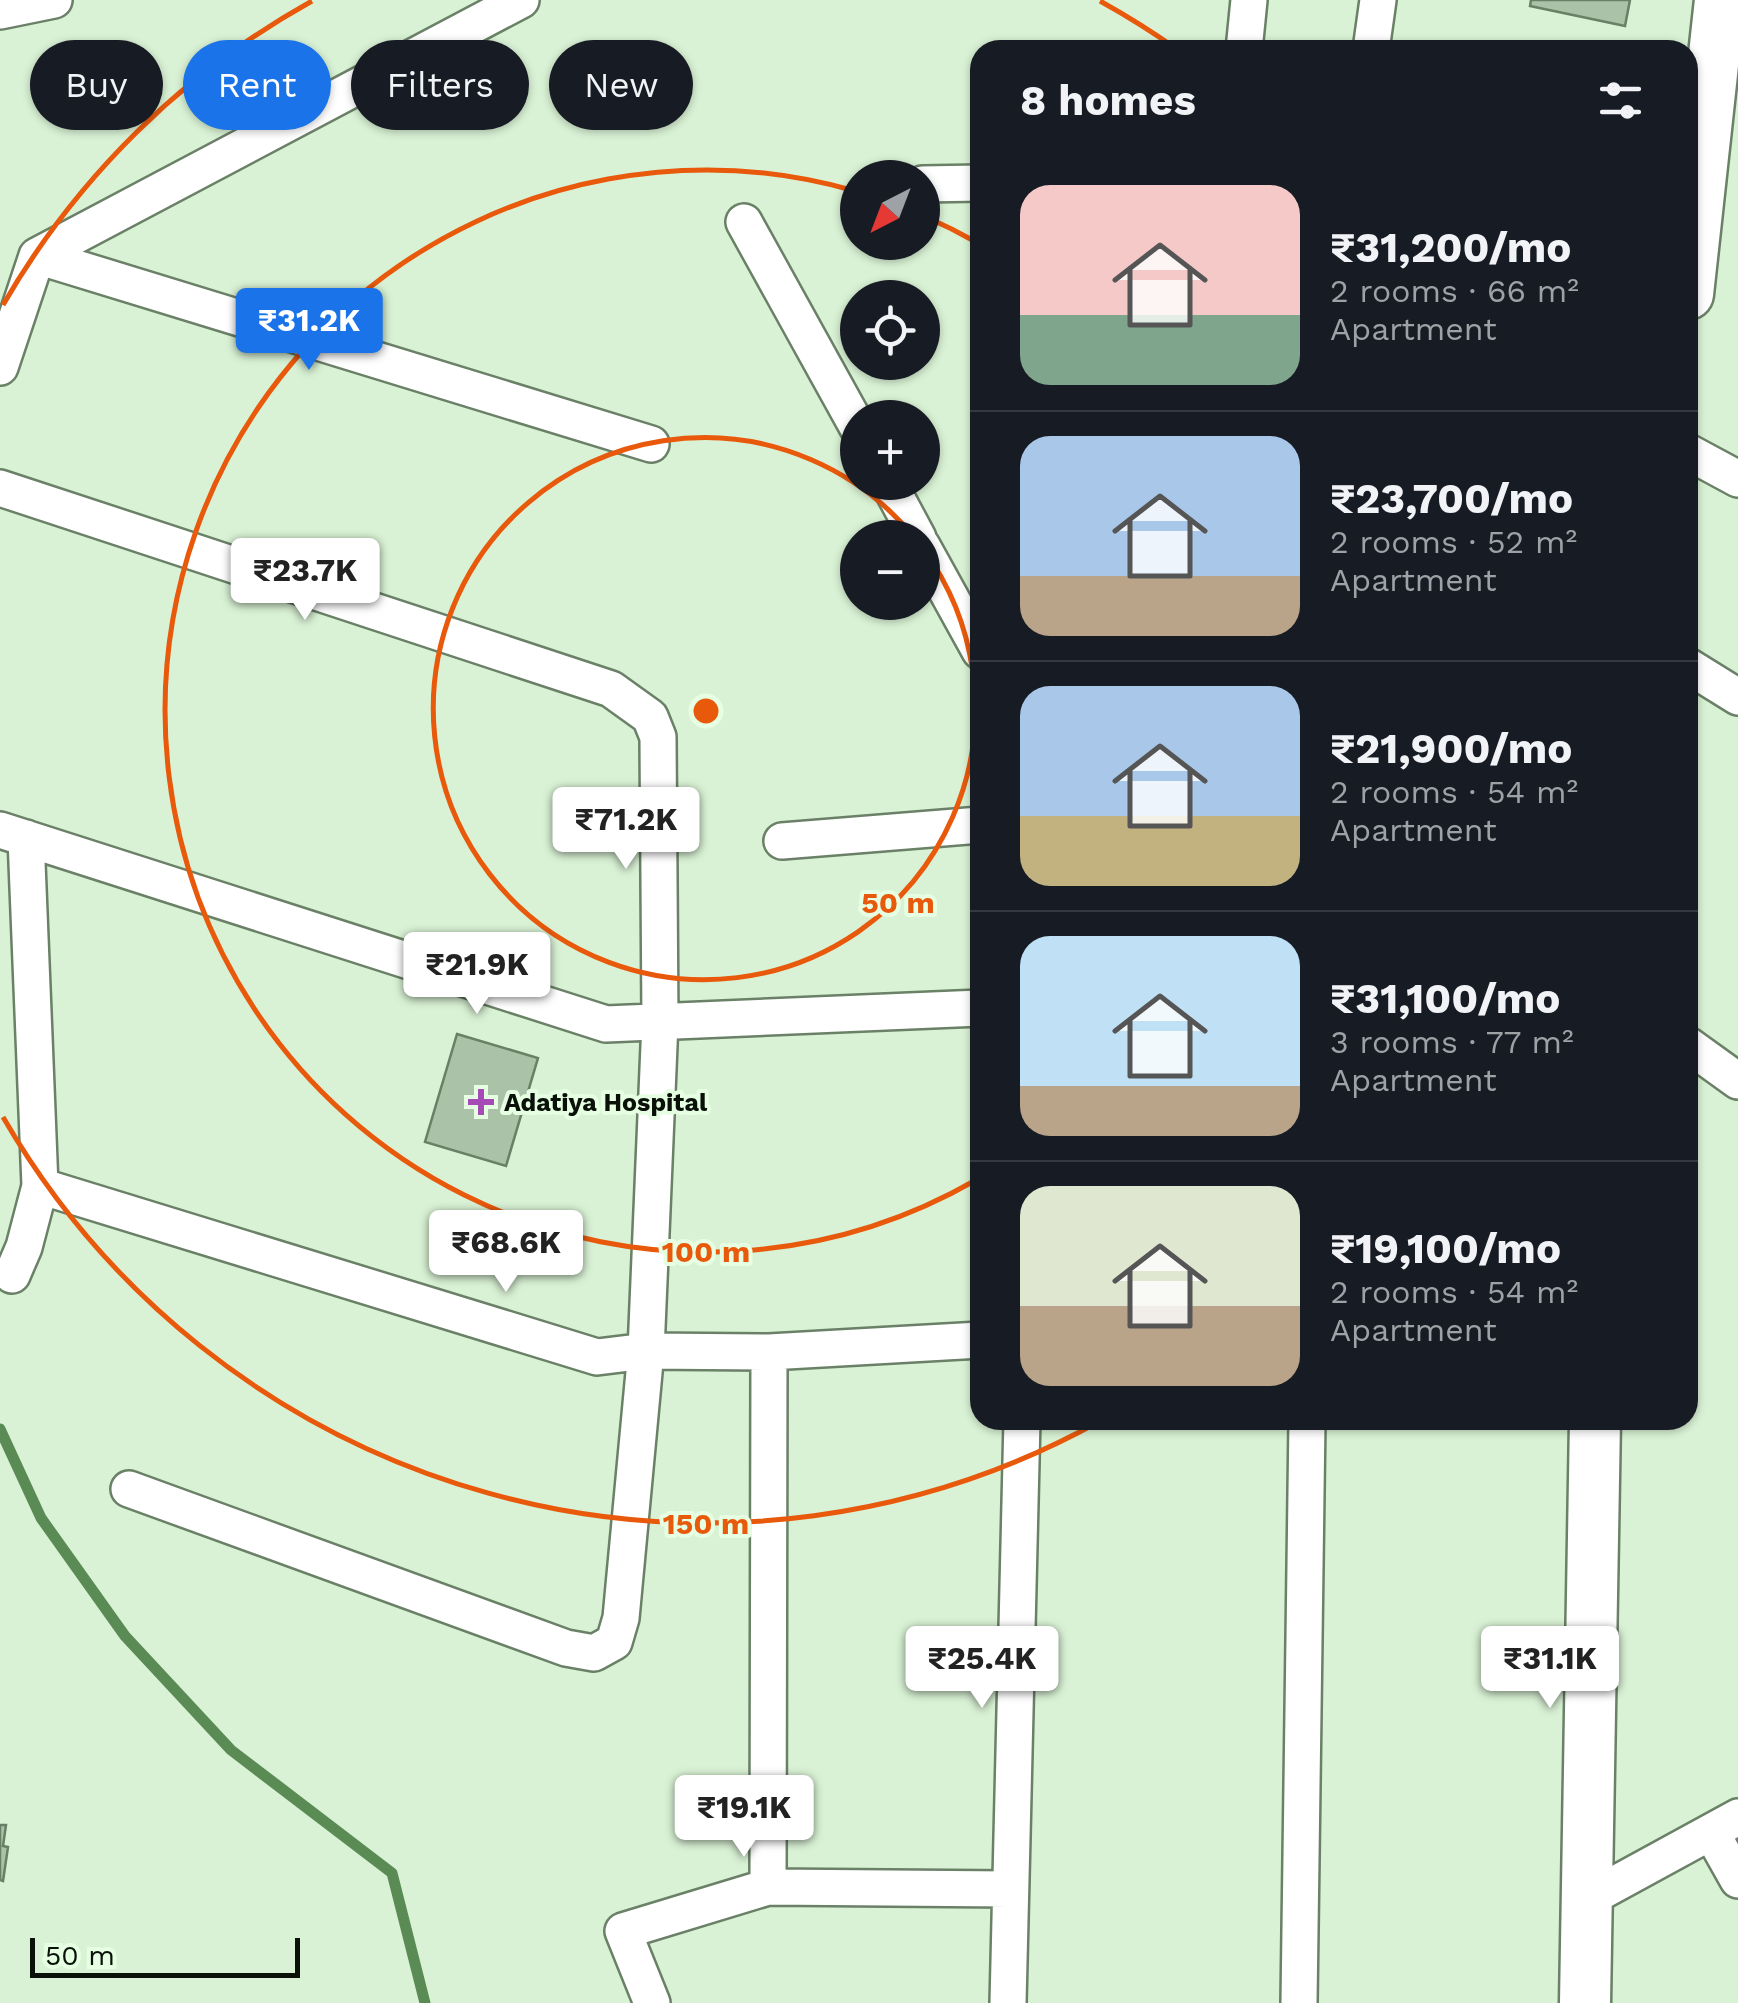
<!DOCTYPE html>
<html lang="en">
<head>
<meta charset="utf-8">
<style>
	:root { --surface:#171b24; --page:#20242c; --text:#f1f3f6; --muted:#9ea1a6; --line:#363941; --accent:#1a73e8 }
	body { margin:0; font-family:"Work Sans",sans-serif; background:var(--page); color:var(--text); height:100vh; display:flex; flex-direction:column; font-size:38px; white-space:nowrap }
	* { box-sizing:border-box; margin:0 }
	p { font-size:32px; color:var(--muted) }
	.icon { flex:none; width:55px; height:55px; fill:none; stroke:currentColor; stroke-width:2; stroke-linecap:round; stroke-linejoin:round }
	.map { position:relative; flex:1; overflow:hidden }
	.details { position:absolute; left:970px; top:40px; width:728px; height:1390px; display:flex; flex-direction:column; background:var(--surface); border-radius:30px; box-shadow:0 2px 8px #0004 }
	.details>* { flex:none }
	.banner { position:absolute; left:30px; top:40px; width:790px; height:90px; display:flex; gap:20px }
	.needle { width:65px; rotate:222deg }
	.tools { position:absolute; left:840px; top:160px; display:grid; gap:20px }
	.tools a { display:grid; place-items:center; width:100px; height:100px; border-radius:50%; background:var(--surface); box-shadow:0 2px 8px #0004; font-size:50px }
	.scale { position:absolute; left:30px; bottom:25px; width:270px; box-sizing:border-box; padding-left:10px; border:5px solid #091108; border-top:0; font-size:28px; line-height:35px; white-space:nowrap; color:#091108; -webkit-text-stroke:8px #e6ffe2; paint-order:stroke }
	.price { position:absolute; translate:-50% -85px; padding:0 22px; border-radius:10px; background:#fff; color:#222; font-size:32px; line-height:65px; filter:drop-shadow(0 2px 5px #0008) }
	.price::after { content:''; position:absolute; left:50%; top:60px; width:30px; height:22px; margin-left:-15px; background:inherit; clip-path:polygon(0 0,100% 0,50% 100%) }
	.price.selected { background:var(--accent); color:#fff }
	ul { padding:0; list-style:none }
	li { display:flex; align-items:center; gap:30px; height:250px; padding:0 50px }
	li+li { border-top:2px solid var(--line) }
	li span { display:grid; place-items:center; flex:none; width:280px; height:200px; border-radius:30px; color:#555 }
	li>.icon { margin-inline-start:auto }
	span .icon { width:120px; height:120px; fill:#fffc; stroke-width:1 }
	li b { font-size:42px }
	h2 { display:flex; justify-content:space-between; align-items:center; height:120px; padding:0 50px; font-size:42px }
	.chip { padding:0 35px; border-radius:45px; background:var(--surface); box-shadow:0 2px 8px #0004; font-size:35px; line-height:90px }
	.chip.selected { background:var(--accent); color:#fff }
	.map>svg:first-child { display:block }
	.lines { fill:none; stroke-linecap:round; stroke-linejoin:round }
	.stream { stroke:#5b8b55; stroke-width:11 }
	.building { fill:#aac2a7; stroke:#697f66; stroke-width:2.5 }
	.street-casing { stroke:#6a8067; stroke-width:40 }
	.secondary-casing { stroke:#6a8067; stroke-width:55 }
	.street { stroke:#fff; stroke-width:35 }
	.secondary { stroke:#fff; stroke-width:50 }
	.ring { fill:none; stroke:#e8590c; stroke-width:5 }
	.poi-dot { fill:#a64ab5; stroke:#e6ffe2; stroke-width:4 }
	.labels { text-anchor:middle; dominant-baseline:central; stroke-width:8; stroke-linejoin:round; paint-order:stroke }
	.poi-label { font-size:25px; font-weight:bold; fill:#091108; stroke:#e6ffe2; text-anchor:start }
	.centre { fill:#e8590c; stroke:#e6ffe2; stroke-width:5 }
	.ring-label { font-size:30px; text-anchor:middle; font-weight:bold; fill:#e8590c; stroke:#e6ffe2; stroke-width:8; stroke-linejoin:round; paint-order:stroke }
</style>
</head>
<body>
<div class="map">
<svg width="1738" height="2003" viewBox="0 0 1738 2003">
	<rect width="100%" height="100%" fill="#d9f2d5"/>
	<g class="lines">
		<!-- stream -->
		<path class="stream" d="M0,1429l41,89 84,118 106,114 161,123 33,130"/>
	</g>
	<!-- building -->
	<path class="building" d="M1531,0h99l-5,26 -95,-20z
		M457,1034l81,24 -32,108 -81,-24z
		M0,1825h6l-3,21 5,1 -5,34 -3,-1z"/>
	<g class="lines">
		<!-- street casing -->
		<g class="street-casing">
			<path id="street" d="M0,11l54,-11
				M1244,50l5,-50
				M1371,50l7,-50
				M922,184l58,-1
				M744,222l114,206
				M37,256l484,-256
				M0,367l37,-111 614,188
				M1688,452l50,27
				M888,482l30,56
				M0,488l611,201 39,28 8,20 2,285 -14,329 -25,267 -7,24 -20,11 -28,-5 -437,-159
				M922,546l58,105
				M1688,666l50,31
				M0,830l606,194 374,-16
				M782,841l198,-16
				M1688,1045l50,36
				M40,1186l557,171 49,-6 123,1 211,-12
				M12,1275l12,-28 16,-61 -14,-348
				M1711,1832l27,48
				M768,1887l1,-535
				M1586,1900l152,-83
				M652,2003l-29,-72 145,-44 242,2
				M1008,2003l14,-583
				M1299,2003l8,-583"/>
		</g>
		<!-- secondary casing -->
		<g class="secondary-casing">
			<path id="secondary" d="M1688,294l32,-294
				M1585,2003l10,-583"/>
		</g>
		<!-- street -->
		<use href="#street" class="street"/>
		<!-- secondary -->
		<use href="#secondary" class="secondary"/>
	</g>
	<!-- distance rings -->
	<g class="ring">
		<path d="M924 550A271 271 0 1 1 914 537"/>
		<path d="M976 1180A541 541 0 1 1 855 191M926 217A541 541 0 0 1 976 242"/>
		<path d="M1100 1421A812 812 0 0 1 3 1117M3 305A812 812 0 0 1 312 1M1100 1A812 812 0 0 1 1178 50"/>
	</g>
	<!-- markers -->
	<path class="poi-dot" d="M476 1087h10v10h10v10h-10v10h-10v-10h-10v-10h10z"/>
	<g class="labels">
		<!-- poi labels -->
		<g class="poi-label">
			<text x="504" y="1102">Adatiya Hospital</text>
		</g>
	</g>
	<circle cx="706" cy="711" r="15" class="centre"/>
	<g class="ring-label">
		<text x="898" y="913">50 m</text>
		<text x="706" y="1262">100 m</text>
		<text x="706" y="1534">150 m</text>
	</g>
</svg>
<div class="tools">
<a><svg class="needle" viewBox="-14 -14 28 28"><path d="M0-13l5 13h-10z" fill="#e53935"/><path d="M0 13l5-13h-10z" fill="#9ea1a6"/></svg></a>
<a><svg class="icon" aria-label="locate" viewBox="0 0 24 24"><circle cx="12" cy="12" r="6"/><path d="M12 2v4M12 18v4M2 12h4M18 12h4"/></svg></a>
<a>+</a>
<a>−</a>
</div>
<div class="scale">50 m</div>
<b class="price selected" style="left:309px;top:373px">₹31.2K</b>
<b class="price" style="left:305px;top:623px">₹23.7K</b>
<b class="price" style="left:626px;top:872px">₹71.2K</b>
<b class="price" style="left:477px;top:1017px">₹21.9K</b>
<b class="price" style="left:506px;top:1295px">₹68.6K</b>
<b class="price" style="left:982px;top:1711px">₹25.4K</b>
<b class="price" style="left:1550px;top:1711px">₹31.1K</b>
<b class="price" style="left:744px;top:1860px">₹19.1K</b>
<div class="banner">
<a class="chip">Buy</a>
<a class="chip selected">Rent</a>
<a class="chip">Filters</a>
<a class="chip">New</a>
</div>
<section class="details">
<h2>8 homes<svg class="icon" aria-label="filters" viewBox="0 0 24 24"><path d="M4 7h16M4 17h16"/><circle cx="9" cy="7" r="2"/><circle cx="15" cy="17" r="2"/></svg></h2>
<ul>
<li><span style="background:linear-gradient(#f6c9c9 65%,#7fa58c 0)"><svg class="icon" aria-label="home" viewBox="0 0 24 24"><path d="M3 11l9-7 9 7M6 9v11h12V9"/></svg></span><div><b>₹31,200/mo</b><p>2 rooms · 66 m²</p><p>Apartment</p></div></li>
<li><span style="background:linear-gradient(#a9c7e8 70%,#b9a48a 0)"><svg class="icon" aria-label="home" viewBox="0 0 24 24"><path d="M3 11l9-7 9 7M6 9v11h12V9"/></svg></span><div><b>₹23,700/mo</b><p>2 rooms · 52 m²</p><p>Apartment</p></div></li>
<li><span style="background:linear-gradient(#a9c7e8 65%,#c2b280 0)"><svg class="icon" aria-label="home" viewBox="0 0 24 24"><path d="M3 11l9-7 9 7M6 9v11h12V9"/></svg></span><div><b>₹21,900/mo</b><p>2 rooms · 54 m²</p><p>Apartment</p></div></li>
<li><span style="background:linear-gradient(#bfe0f5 75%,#b9a48a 0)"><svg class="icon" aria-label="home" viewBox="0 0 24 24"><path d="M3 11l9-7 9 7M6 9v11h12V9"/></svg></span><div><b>₹31,100/mo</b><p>3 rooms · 77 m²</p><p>Apartment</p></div></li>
<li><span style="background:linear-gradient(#dfe7d0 60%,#b9a48a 0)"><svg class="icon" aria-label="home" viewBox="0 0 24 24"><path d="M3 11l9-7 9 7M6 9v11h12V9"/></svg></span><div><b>₹19,100/mo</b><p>2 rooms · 54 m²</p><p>Apartment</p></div></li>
</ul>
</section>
</div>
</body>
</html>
